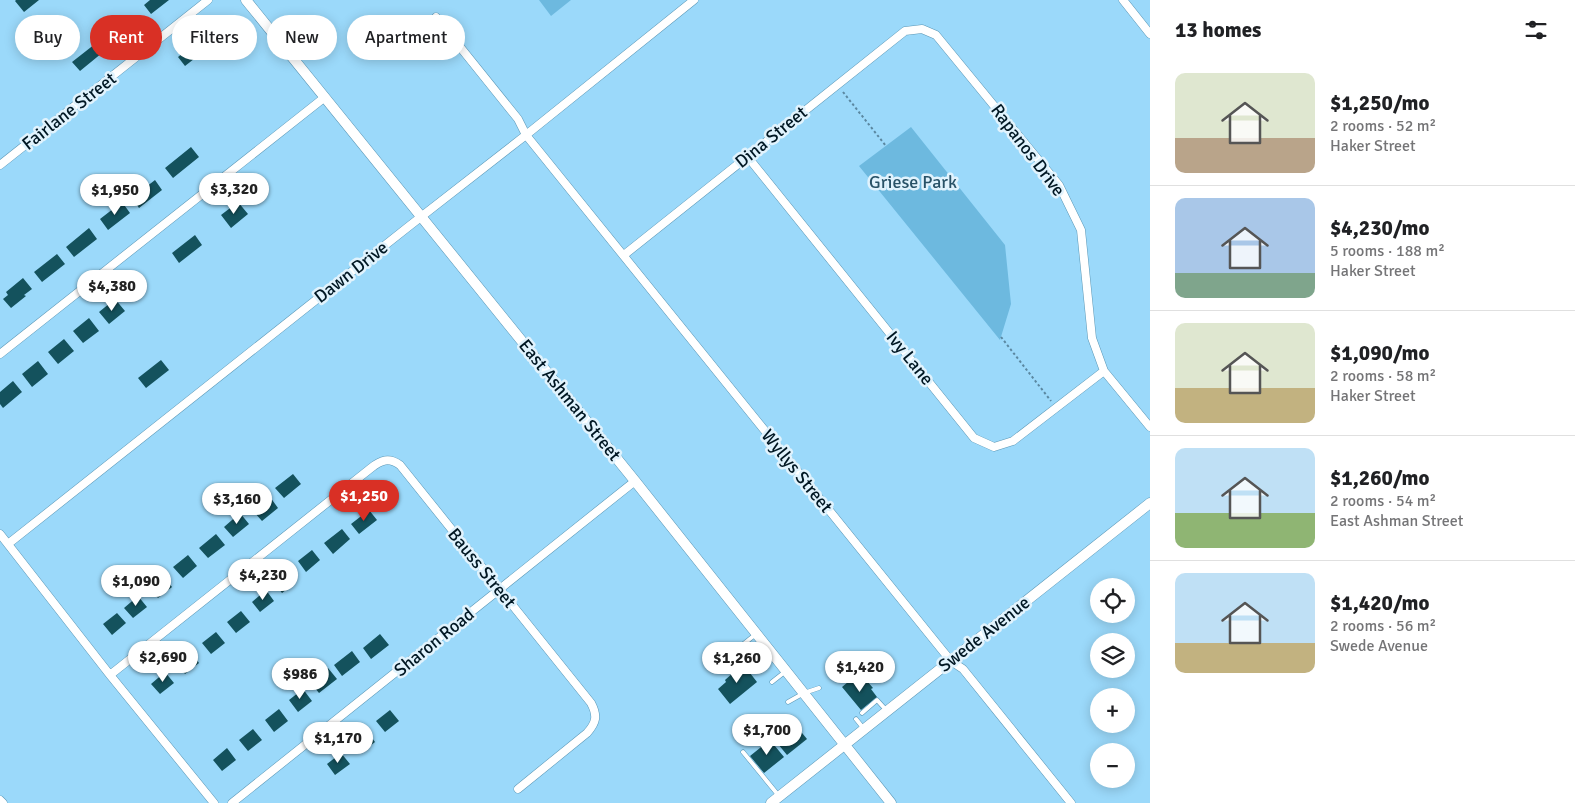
<!DOCTYPE html>
<html lang="en">
<head>
<meta charset="utf-8">
<style>
	:root { --surface:#fff; --page:#f2f2f2; --text:#202124; --muted:#757577; --line:#e0e0e0; --accent:#d93025 }
	body { margin:0; font-family:Signika,sans-serif; background:var(--page); color:var(--text); height:100vh; display:flex; flex-direction:column; font-size:19px; white-space:nowrap }
	* { box-sizing:border-box; margin:0 }
	p { font-size:16px; color:var(--muted) }
	.icon { flex:none; width:28px; height:28px; fill:none; stroke:currentColor; stroke-width:2; stroke-linecap:round; stroke-linejoin:round }
	.map { position:relative; flex:1; overflow:hidden }
	.panel { display:flex; flex-direction:column; background:var(--surface); width:425px }
	.panel>* { flex:none }
	.banner { position:absolute; left:15px; top:15px; width:475px; height:45px; display:flex; gap:10px }
	.buttons { position:absolute; left:1090px; top:578px; display:grid; gap:10px }
	.buttons a { display:grid; place-items:center; width:45px; height:45px; border-radius:50%; background:var(--surface); box-shadow:0 2px 12px #0003; font-size:25px }
	.price { position:absolute; translate:-50% -42px; padding:0 11px; border-radius:18px; background:#fff; color:#222; font-size:16px; line-height:32px; filter:drop-shadow(0 1px 2px #0008) }
	.price::after { content:''; position:absolute; left:50%; top:30px; width:15px; height:11px; margin-left:-8px; background:inherit; clip-path:polygon(0 0,100% 0,50% 100%) }
	.price.current { background:var(--accent); color:#fff }
	ul { padding:0; list-style:none }
	li { display:flex; align-items:center; gap:15px; height:125px; padding:0 25px }
	li+li { border-top:1px solid var(--line) }
	li span { display:grid; place-items:center; flex:none; width:140px; height:100px; border-radius:10px; color:#555 }
	li>.icon { margin-inline-start:auto }
	span .icon { width:60px; height:60px; fill:#fffc; stroke-width:1 }
	li b { font-size:21px }
	h2 { display:flex; justify-content:space-between; align-items:center; height:60px; padding:0 25px; font-size:21px }
	.tag { padding:0 18px; border-radius:22px; background:var(--surface); box-shadow:0 2px 12px #0003; font-size:18px; line-height:45px }
	.tag.current { background:var(--accent); color:#fff }
	main { display:flex; flex:1; min-height:0 }
	.map>svg:first-child { display:block }
	.green { fill:#6db9df }
	.building { fill:#14525d }
	.lines { fill:none; stroke-linecap:round; stroke-linejoin:round }
	.service-casing { stroke:#5a97b6; stroke-width:5 }
	.minor-casing { stroke:#5a97b6; stroke-width:9 }
	.tertiary-casing { stroke:#5a97b6; stroke-width:11 }
	.path { stroke:#5b88a1; stroke-width:2; stroke-dasharray:2.5 2.5; stroke-linecap:butt }
	.service { stroke:#fff; stroke-width:4 }
	.minor { stroke:#fff; stroke-width:8 }
	.tertiary { stroke:#fff; stroke-width:10 }
	.labels { text-anchor:middle; dominant-baseline:central; stroke-width:5; stroke-linejoin:round; paint-order:stroke }
	.street-label { font-size:18px; fill:#001723; stroke:#e1f3fd }
	.park-label { font-size:18px; fill:#285267; stroke:#e1f3fd }
</style>
</head>
<body>
<main>
<div class="map">
<svg width="1150" height="803" viewBox="0 0 1150 803">
	<rect width="100%" height="100%" fill="#9bd9fa"/>
	<!-- green -->
	<path class="green" d="M539,0h32l-20,16z
		M911,127l94,118 6,59 -11,36 -141,-174z"/>
	<!-- building -->
	<path class="building" d="M16,0h23l-15,12 -9,-11z
		M150,0h19l-18,14 -7,-9z
		M200,39l8,9 -23,18 -7,-9z
		M95,44l7,9 -22,18 -8,-9z
		M191,147l8,10 -26,21 -8,-10z
		M155,180l7,10 -23,18 -7,-10z
		M122,202l8,11 -22,17 -8,-11z
		M238,202l10,12 -17,14 -10,-13z
		M89,228l8,11 -23,18 -8,-10z
		M195,235l7,10 -23,18 -7,-10z
		M57,254l8,10 -23,18 -8,-10z
		M23,278l9,11 -8,6 2,1 -15,12 -8,-9 5,-4 -2,-3z
		M115,299l10,12 -16,13 -10,-12z
		M89,318l10,13 -16,12 -10,-12z
		M64,339l10,12 -16,13 -10,-12z
		M161,360l8,10 -23,18 -8,-10z
		M38,361l10,13 -16,13 -10,-13z
		M13,381l9,11 -19,16 -3,-4v-12z
		M293,474l8,10 -17,14 -9,-10z
		M270,497l8,11 -16,13 -9,-10z
		M369,510l8,10 -18,14 -8,-10z
		M240,513l9,11 -16,13 -9,-10z
		M342,529l8,10 -17,15 -9,-11z
		M216,534l9,11 -17,13 -9,-10z
		M312,550l8,10 -14,12 -8,-11z
		M188,555l9,11 -14,12 -10,-11z
		M288,571l8,11 -14,11 -8,-11z
		M163,576l9,11 -14,11 -9,-10z
		M266,590l8,11 -14,11 -8,-10z
		M138,596l9,11 -14,11 -9,-10z
		M241,611l9,11 -14,11 -9,-11z
		M117,613l9,10 -14,12 -9,-11z
		M216,632l9,11 -14,11 -9,-11z
		M380,634l9,11 -18,14 -8,-11z
		M352,651l8,11 -18,14 -8,-11z
		M191,652l8,11 -14,11 -8,-11z
		M743,664l14,18 -27,22 -12,-15 8,-7 -1,-2z
		M328,668l9,11 -18,14 -9,-11z
		M165,672l9,11 -14,11 -9,-10z
		M854,677l7,9 6,-5 6,7 -2,1 6,8 -16,13 -19,-23z
		M303,689l9,12 -14,11 -9,-12z
		M279,709l9,12 -14,11 -9,-12z
		M390,710l9,11 -14,11 -9,-11z
		M793,722l14,17 -20,16 -14,-17 7,-6 -2,-2 7,-6 2,3z
		M253,729l9,11 -14,11 -9,-11z
		M366,730l9,12 -14,11 -9,-12z
		M770,740l14,17 -20,16 -14,-17z
		M227,748l9,12 -14,11 -9,-11z
		M341,753l9,11 -15,11 -8,-11z"/>
	<g class="lines">
		<!-- service casing -->
		<g class="service-casing">
			<path id="service" d="M741,646l15,-12
				M772,682l14,-11
				M788,702l16,-9 15,-5
				M862,713l15,-13 10,11
				M856,719l8,10
				M743,752l36,44"/>
		</g>
		<!-- minor casing -->
		<g class="minor-casing">
			<path id="minor" d="M1123,0l27,34
				M436,17l82,102 8,16 416,515 9,11 12,8 108,134
				M747,156l227,282 20,9 19,-6 91,-70
				M0,165l208,-165
				M624,255l281,-224 17,-2 14,6 123,150 22,45 11,108 12,33 46,56
				M0,354l325,-257
				M0,534l110,141 104,128
				M8,544l400,-317 118,-92 168,-135
				M110,675l261,-207c10,-8 18,-11 29,-3l191,238c7,13 5,20 -4,30l-69,56
				M0,800l3,3
				M232,803l403,-322"/>
		</g>
		<!-- tertiary casing -->
		<g class="tertiary-casing">
			<path id="tertiary" d="M246,0l389,481 256,322
				M771,803l379,-300"/>
		</g>
		<!-- path -->
		<path class="path" d="M843,92l43,54
			M1001,337l50,64"/>
		<!-- service -->
		<use href="#service" class="service"/>
		<!-- minor -->
		<use href="#minor" class="minor"/>
		<!-- tertiary -->
		<use href="#tertiary" class="tertiary"/>
	</g>
	<g class="labels">
		<!-- street labels -->
		<g class="street-label">
			<text transform="translate(69 111) rotate(-38)">Fairlane Street</text>
			<text transform="translate(771 137) rotate(-39)">Dina Street</text>
			<text transform="translate(1028 150) rotate(53)">Rapanos Drive</text>
			<text transform="translate(351 272) rotate(-38)">Dawn Drive</text>
			<text transform="translate(910 358) rotate(51)">Ivy Lane</text>
			<text transform="translate(570 400) rotate(51)">East Ashman Street</text>
			<text transform="translate(797 471) rotate(51)">Wyllys Street</text>
			<text transform="translate(482 568) rotate(51)">Bauss Street</text>
			<text transform="translate(984 634) rotate(-38)">Swede Avenue</text>
			<text transform="translate(434 642) rotate(-39)">Sharon Road</text>
		</g>
		<!-- park labels -->
		<g class="park-label">
			<text x="913" y="182">Griese Park</text>
		</g>
	</g>
</svg>
<div class="buttons">
<a><svg class="icon" aria-label="locate" viewBox="0 0 24 24"><circle cx="12" cy="12" r="6"/><path d="M12 2v4M12 18v4M2 12h4M18 12h4"/></svg></a>
<a><svg class="icon" aria-label="layers" viewBox="0 0 24 24"><path d="M12 4l9 5-9 5-9-5zM3 14l9 5 9-5"/></svg></a>
<a>+</a>
<a>−</a>
</div>
<b class="price" style="left:234px;top:215px">$3,320</b>
<b class="price" style="left:115px;top:216px">$1,950</b>
<b class="price" style="left:112px;top:312px">$4,380</b>
<b class="price current" style="left:364px;top:522px">$1,250</b>
<b class="price" style="left:237px;top:525px">$3,160</b>
<b class="price" style="left:263px;top:601px">$4,230</b>
<b class="price" style="left:136px;top:607px">$1,090</b>
<b class="price" style="left:163px;top:683px">$2,690</b>
<b class="price" style="left:737px;top:684px">$1,260</b>
<b class="price" style="left:860px;top:693px">$1,420</b>
<b class="price" style="left:300px;top:700px">$986</b>
<b class="price" style="left:767px;top:756px">$1,700</b>
<b class="price" style="left:338px;top:764px">$1,170</b>
<div class="banner">
<a class="tag">Buy</a>
<a class="tag current">Rent</a>
<a class="tag">Filters</a>
<a class="tag">New</a>
<a class="tag">Apartment</a>
</div>
</div>
<section class="panel">
<h2>13 homes<svg class="icon" aria-label="filters" viewBox="0 0 24 24"><path d="M4 7h16M4 17h16"/><circle cx="9" cy="7" r="2"/><circle cx="15" cy="17" r="2"/></svg></h2>
<ul>
<li><span style="background:linear-gradient(#dfe7d0 65%,#b9a48a 0)"><svg class="icon" aria-label="home" viewBox="0 0 24 24"><path d="M3 11l9-7 9 7M6 9v11h12V9"/></svg></span><div><b>$1,250/mo</b><p>2 rooms · 52 m²</p><p>Haker Street</p></div></li>
<li><span style="background:linear-gradient(#a9c7e8 75%,#7fa58c 0)"><svg class="icon" aria-label="home" viewBox="0 0 24 24"><path d="M3 11l9-7 9 7M6 9v11h12V9"/></svg></span><div><b>$4,230/mo</b><p>5 rooms · 188 m²</p><p>Haker Street</p></div></li>
<li><span style="background:linear-gradient(#dfe7d0 65%,#c2b280 0)"><svg class="icon" aria-label="home" viewBox="0 0 24 24"><path d="M3 11l9-7 9 7M6 9v11h12V9"/></svg></span><div><b>$1,090/mo</b><p>2 rooms · 58 m²</p><p>Haker Street</p></div></li>
<li><span style="background:linear-gradient(#bfe0f5 65%,#8fb573 0)"><svg class="icon" aria-label="home" viewBox="0 0 24 24"><path d="M3 11l9-7 9 7M6 9v11h12V9"/></svg></span><div><b>$1,260/mo</b><p>2 rooms · 54 m²</p><p>East Ashman Street</p></div></li>
<li><span style="background:linear-gradient(#bfe0f5 70%,#c2b280 0)"><svg class="icon" aria-label="home" viewBox="0 0 24 24"><path d="M3 11l9-7 9 7M6 9v11h12V9"/></svg></span><div><b>$1,420/mo</b><p>2 rooms · 56 m²</p><p>Swede Avenue</p></div></li>
</ul>
</section>
</main>
</body>
</html>
